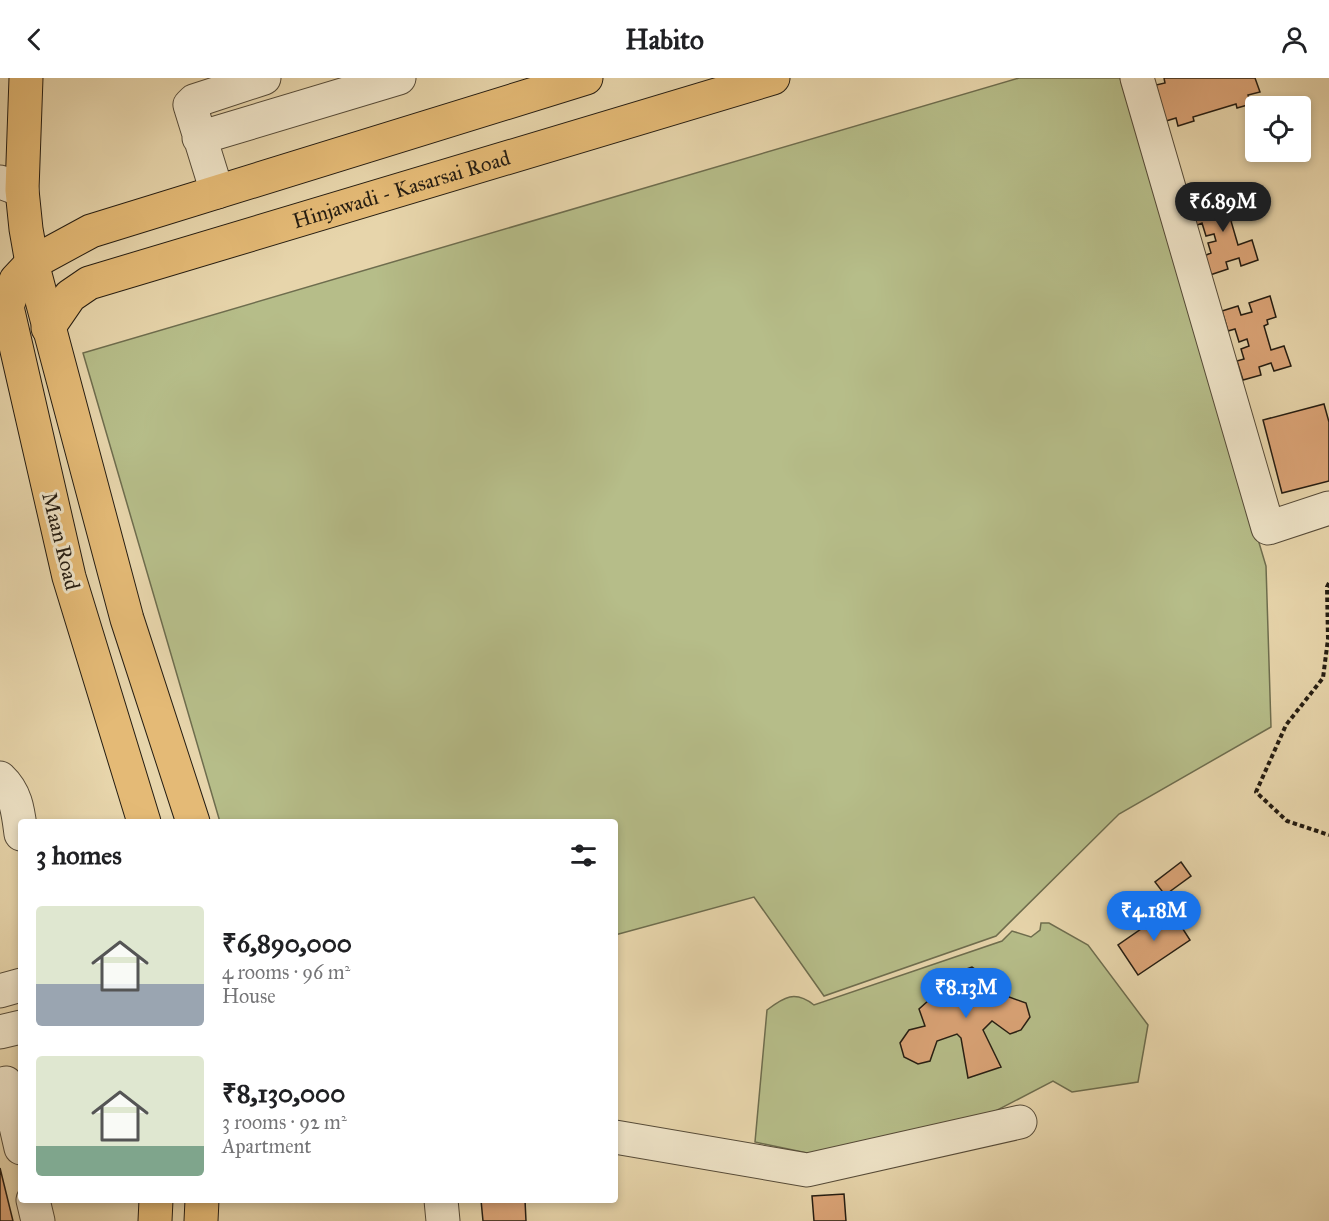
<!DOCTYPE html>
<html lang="en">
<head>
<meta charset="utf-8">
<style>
	:root { --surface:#fff; --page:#f6f6f6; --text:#202124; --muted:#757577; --accent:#1a73e8 }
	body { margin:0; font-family:"IM FELL Great Primer",serif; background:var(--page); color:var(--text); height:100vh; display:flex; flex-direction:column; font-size:22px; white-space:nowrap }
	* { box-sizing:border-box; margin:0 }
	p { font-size:20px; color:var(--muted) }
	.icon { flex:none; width:33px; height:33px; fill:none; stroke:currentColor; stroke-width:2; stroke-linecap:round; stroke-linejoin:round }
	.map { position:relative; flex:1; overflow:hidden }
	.side { position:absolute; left:18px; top:741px; width:600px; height:384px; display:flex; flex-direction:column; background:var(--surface); border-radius:6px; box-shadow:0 3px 9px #0003 }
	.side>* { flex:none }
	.controls { position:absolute; left:1245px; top:18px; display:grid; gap:12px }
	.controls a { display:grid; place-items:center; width:66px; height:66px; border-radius:6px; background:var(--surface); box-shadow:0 3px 9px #0003; font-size:30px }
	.price { position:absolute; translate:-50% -51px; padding:0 14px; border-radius:21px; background:var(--accent); color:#fff; font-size:20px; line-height:39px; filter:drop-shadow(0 2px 3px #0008) }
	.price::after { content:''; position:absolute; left:50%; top:36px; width:18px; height:14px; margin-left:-9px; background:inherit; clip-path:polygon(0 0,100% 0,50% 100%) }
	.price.active { background:#222; color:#fff }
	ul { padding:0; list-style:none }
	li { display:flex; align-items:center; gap:18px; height:150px; padding:0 18px }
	li span { display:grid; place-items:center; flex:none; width:168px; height:120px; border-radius:6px; color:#555 }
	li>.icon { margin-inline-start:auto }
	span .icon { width:72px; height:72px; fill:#fffc; stroke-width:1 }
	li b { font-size:26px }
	h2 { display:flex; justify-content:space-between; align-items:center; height:72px; padding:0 18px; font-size:26px }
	header { display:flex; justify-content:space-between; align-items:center; height:78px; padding:0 18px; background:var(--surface); font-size:27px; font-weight:700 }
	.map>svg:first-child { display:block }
	.green { fill:#b6bd89; stroke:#6e6d4e; stroke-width:1.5 }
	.building { fill:#dba477; stroke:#251d12; stroke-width:1.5 }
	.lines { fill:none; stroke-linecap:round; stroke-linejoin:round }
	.minor-casing { stroke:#564b38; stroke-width:35 }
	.major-casing { stroke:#251d12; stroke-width:35 }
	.path { stroke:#251d12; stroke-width:4; stroke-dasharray:4.5 3; stroke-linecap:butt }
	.minor { stroke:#efe4c8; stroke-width:33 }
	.major { stroke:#e4ba76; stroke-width:33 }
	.labels { text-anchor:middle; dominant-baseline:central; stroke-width:6; stroke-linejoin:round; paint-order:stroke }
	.street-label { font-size:21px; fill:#251d12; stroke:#efe4c8 }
</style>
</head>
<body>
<header><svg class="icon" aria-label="back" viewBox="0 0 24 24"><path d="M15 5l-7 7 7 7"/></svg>Habito<svg class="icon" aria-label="person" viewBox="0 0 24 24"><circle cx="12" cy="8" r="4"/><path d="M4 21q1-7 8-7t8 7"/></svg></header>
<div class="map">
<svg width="1329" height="1143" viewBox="0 0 1329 1143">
	<rect width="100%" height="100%" fill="#e7d5ab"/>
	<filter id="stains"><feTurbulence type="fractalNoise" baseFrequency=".00333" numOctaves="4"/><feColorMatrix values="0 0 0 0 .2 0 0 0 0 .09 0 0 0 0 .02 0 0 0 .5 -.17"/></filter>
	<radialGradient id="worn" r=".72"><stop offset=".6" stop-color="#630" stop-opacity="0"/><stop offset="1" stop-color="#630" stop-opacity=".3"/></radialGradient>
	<!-- green -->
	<path class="green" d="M1019,0h101l146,488 5,161 -152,87 -123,122 -172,60 -70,-99 -139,38v-113h-395l-137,-469z
		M1041,845h8l39,22 60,80 -10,57 -66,10 -19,-11 -69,36 -172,37 -57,-12 12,-132c17,-13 28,-20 47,-5l188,-64 10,-10 19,6 9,-7z"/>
	<!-- building -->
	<path class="building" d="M1164,0h91l5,14 -12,3 3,9 -14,4 -1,-4 -43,13 1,4 -16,5 -2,-8 -10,3 -10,-36 9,-2z
		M1237,113l6,21 -9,2 1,5 -4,2 7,24 14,-5 6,20 -17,6 -2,-8 -13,4 2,7 -18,6 -6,-19 7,-3 -3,-10 8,-2 -2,-7 -8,2 -4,-13 -7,3 -6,-21 17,-4 2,9 11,-3 -3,-10z
		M1270,218l6,21 -9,3 1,4 -4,2 7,24 13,-4 7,20 -17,5 -3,-8 -12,4 2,8 -18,5 -6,-19 7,-2 -3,-10 8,-3 -2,-7 -8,3 -4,-13 -7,2 -6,-20 16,-5 3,9 11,-3 -3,-9z
		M1324,326l5,18v59l-47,12 -19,-73z
		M1181,784l10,14 -26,19 -10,-13z
		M1170,831l20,31 -52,35 -20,-30z
		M972,889l6,4 13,-2 3,13 10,1 5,14 17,6 4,14 -9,13 -11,4 -18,-13 -9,9 18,37 -33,11 -7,-40 -4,-4 -20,7 -7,20 -12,3 -14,-7 -4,-14 9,-13 16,-4 -6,-17 10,-9 -3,-12 19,-5 1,-7z
		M0,1090l13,53h-13z
		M844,1116l2,27h-32l-2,-25z
		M481,1122h44l1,21h-43z"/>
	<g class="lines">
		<!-- minor casing -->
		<g class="minor-casing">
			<path id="minor" d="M1137,0l131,450 61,-20
				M199,60l200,-60
				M0,104l22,8
				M217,114l-27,-87 4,-4 70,-23
				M0,700c17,16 18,34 21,56
				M0,913l21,-6
				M0,954l21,-5
				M0,1007l6,-2 15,65
				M615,1059l192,33 213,-48
				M33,1122l5,21
				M441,1122l2,21"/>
		</g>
		<!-- major casing -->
		<g class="major-casing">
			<g id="major">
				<path d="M26,0l-4,112 4,39 6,34 95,356 66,203"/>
				<path id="s1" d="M48,250l22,-32 19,-13 684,-205"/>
				<path d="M144,744l-75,-245 -62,-270 9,-27 16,-17 59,-32 495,-153"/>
				<path d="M155,1143l1,-21"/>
				<path d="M201,1143l1,-21"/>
			</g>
		</g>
		<!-- path -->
		<path class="path" d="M1329,505l-2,4 1,52 -5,39 -37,47 -30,67 31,29 42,14"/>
		<!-- minor -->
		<use href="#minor" class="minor"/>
		<!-- major -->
		<use href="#major" class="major"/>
	</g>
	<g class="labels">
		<!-- street labels -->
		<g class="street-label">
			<text stroke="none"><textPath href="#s1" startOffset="388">Hinjawadi - Kasarsai Road</textPath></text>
			<text transform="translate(61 463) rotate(76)">Maan Road</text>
		</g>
	</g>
	<rect width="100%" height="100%" filter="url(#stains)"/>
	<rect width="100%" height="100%" fill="url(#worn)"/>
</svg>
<div class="controls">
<a><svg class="icon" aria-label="locate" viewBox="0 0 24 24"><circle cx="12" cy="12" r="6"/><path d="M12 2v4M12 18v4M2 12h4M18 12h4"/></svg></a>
</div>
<b class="price active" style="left:1223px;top:155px">₹6.89M</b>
<b class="price" style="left:1154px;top:864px">₹4.18M</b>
<b class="price" style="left:966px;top:941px">₹8.13M</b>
<section class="side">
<h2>3 homes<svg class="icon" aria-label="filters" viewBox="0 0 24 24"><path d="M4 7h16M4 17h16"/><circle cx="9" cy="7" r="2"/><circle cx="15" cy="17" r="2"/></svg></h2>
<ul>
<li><span style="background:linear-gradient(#dfe7d0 65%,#9aa5b1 0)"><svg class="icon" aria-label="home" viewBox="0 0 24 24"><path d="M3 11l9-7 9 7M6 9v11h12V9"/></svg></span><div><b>₹6,890,000</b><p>4 rooms · 96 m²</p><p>House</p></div></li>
<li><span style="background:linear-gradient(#dfe7d0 75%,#7fa58c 0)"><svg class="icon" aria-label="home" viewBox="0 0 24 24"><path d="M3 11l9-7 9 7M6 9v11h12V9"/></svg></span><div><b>₹8,130,000</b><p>3 rooms · 92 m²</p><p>Apartment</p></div></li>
</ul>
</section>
</div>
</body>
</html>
